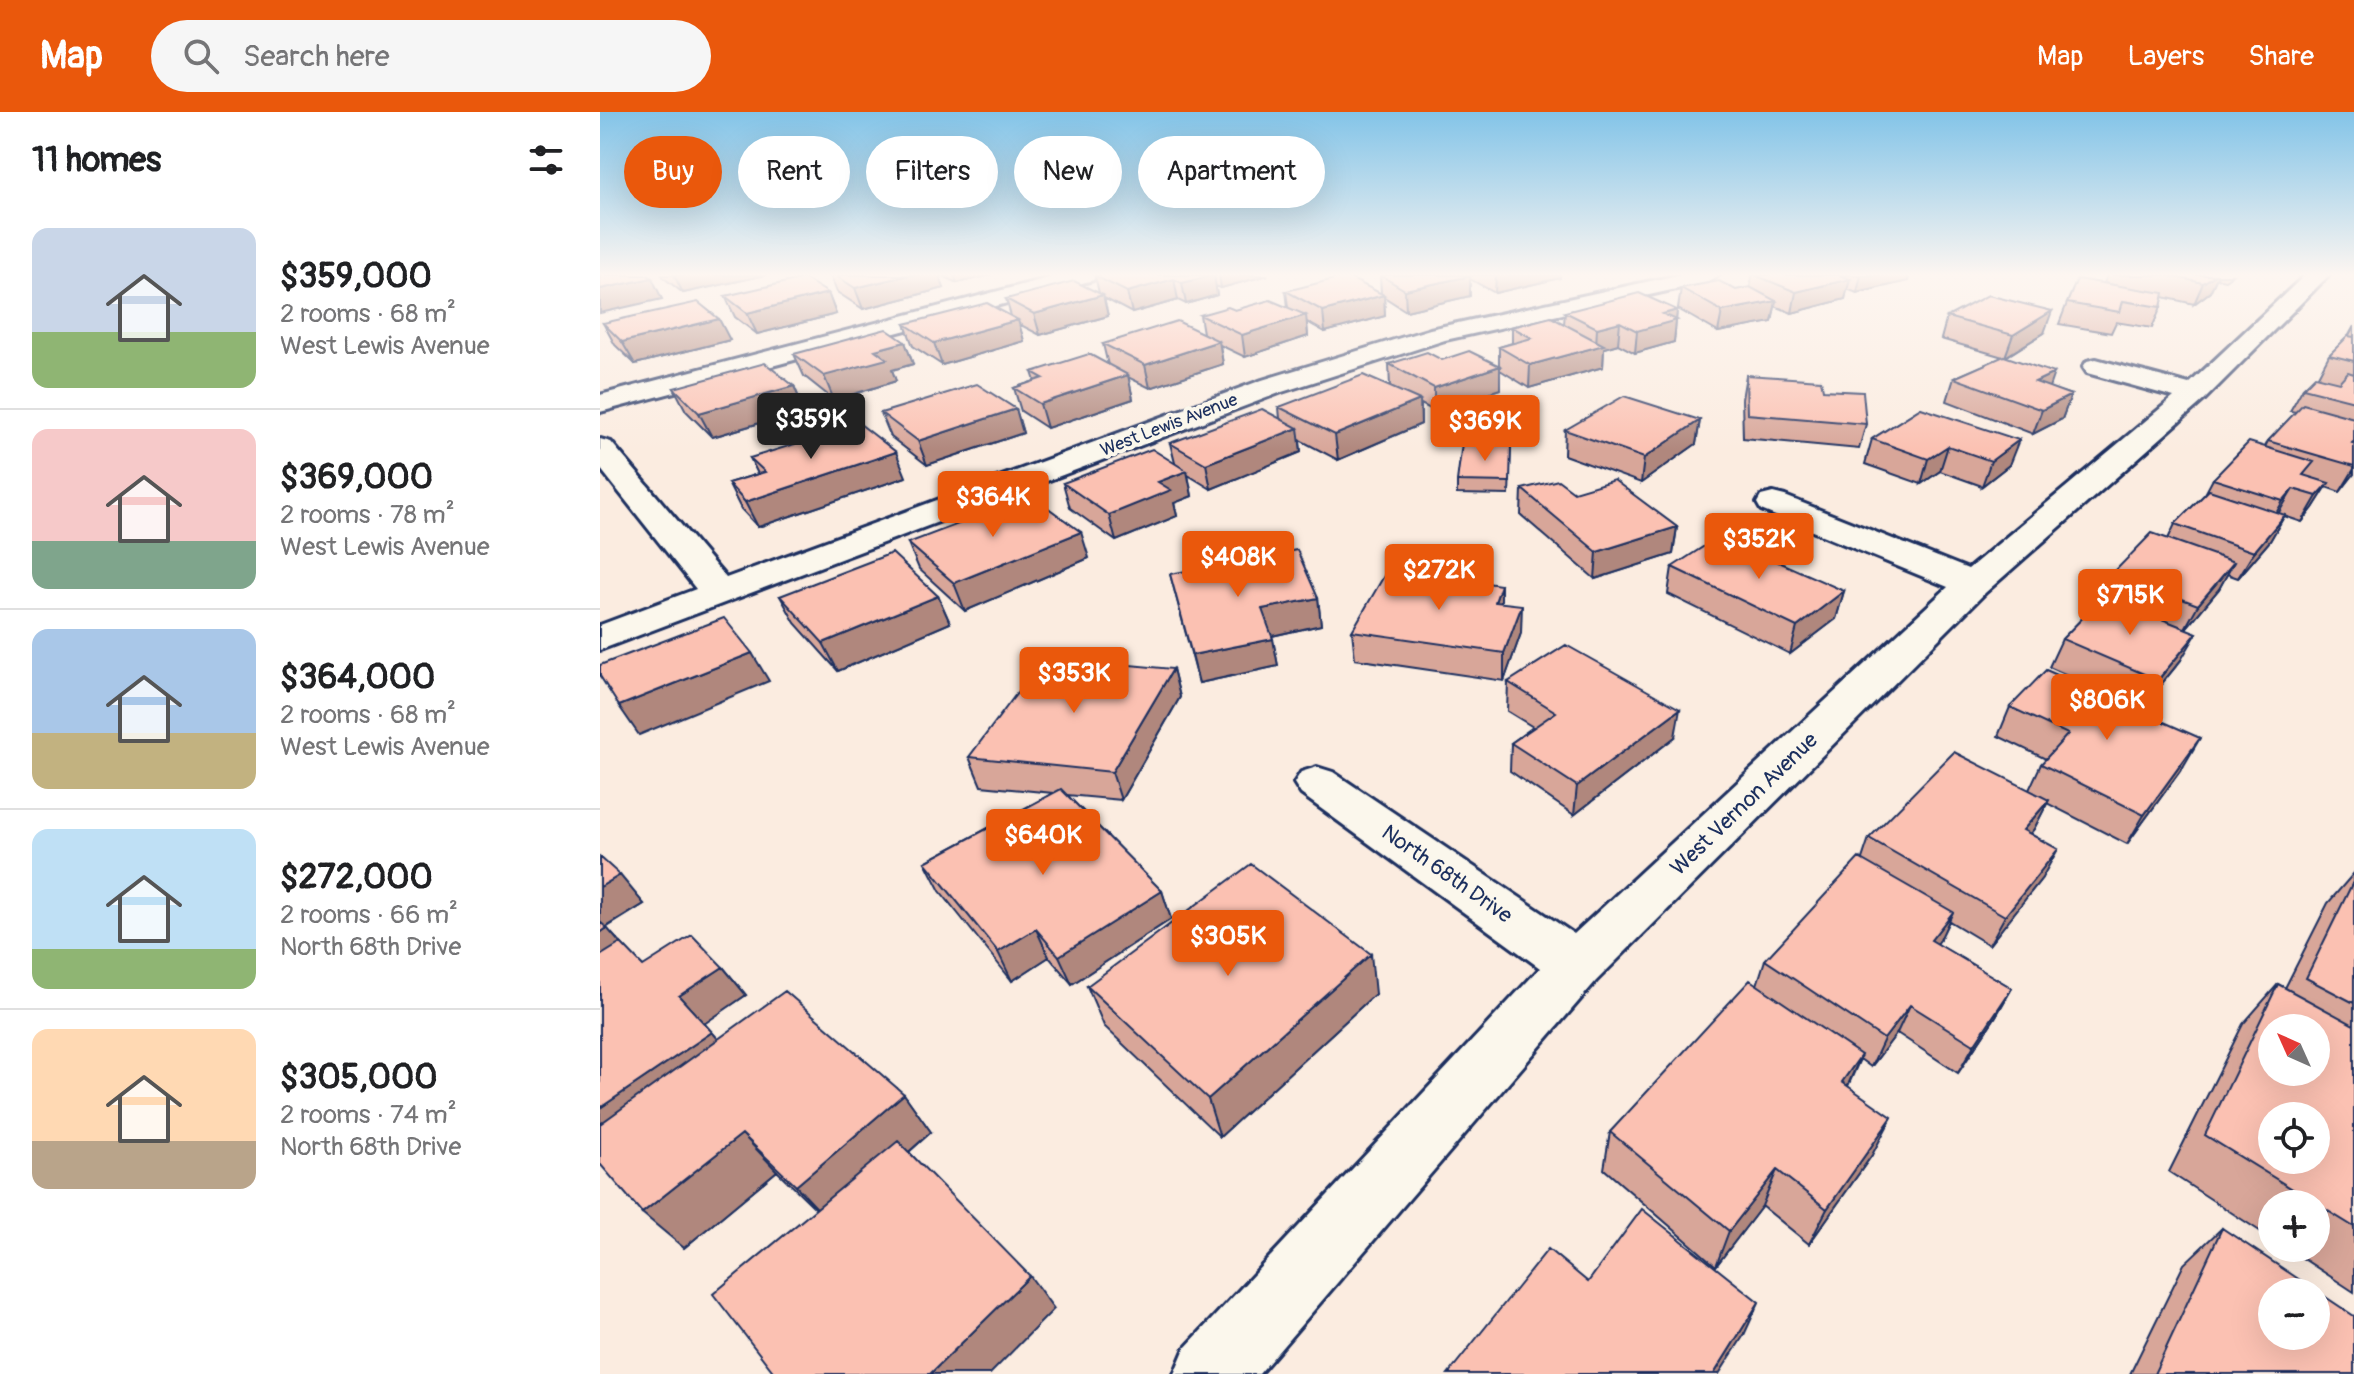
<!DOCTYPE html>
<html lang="en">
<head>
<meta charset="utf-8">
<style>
	:root { --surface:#fff; --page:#f6f6f6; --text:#202124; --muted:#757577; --line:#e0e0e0; --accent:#ea580c }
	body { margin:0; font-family:Pangolin,sans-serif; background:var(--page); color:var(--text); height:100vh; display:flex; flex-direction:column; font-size:30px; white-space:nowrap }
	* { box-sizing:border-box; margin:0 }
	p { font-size:26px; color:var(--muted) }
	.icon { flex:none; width:44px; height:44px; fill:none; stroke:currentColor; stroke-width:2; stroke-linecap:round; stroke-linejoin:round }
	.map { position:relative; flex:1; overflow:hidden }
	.sheet { display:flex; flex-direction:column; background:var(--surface); width:600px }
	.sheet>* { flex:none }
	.guide { position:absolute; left:24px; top:24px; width:760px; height:72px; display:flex; gap:16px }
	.needle { width:52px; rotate:315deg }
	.buttons { position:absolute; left:1658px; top:902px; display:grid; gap:16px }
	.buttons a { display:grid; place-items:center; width:72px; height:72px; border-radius:50%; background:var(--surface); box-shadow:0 8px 32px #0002; font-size:40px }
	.price { position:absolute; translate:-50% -68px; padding:0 18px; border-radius:8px; background:var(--accent); color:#fff; font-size:26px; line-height:52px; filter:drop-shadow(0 2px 4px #0008) }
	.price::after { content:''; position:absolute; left:50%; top:48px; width:24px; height:18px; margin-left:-12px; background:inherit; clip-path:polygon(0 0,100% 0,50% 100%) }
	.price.current { background:#222; color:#fff }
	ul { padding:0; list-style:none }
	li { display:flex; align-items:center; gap:24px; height:200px; padding:0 32px }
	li+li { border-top:2px solid var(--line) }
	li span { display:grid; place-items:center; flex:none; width:224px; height:160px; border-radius:16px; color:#555 }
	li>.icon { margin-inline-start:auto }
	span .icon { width:96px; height:96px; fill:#fffc; stroke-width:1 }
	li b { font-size:34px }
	h2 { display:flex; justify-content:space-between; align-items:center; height:96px; padding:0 32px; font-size:34px }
	.pill { padding:0 28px; border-radius:36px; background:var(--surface); box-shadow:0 8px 32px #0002; font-size:28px; line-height:72px }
	.pill.current { background:var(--accent); color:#fff }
	header { display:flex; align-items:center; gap:48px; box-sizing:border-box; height:112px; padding:0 40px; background:var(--accent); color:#fff }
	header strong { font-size:38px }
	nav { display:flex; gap:44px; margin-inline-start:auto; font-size:28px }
	.search { width:560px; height:72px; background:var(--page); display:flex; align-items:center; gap:20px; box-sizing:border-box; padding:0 28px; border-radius:44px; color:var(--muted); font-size:30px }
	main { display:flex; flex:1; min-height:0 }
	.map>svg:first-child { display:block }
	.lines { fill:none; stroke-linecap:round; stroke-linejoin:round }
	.minor-casing { stroke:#1b2f5e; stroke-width:6 }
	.minor { fill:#fbf7ec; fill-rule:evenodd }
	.wall { fill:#d8a699; stroke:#1b2f5e; stroke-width:2 }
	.shaded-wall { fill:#b0877d; stroke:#1b2f5e; stroke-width:2 }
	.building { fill:#fbc1b2; stroke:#1b2f5e; stroke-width:2; fill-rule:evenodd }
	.labels { text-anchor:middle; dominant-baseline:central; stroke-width:8; stroke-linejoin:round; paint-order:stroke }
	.far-street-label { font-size:18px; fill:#1b2f5e; stroke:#fbf7ec }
	.street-label { font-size:22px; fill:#1b2f5e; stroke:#fbf7ec }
</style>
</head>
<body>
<header>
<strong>Map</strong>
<div class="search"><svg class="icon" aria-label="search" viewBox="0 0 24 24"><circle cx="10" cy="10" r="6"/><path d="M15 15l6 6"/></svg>Search here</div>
<nav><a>Map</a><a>Layers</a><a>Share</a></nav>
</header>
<main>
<section class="sheet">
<h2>11 homes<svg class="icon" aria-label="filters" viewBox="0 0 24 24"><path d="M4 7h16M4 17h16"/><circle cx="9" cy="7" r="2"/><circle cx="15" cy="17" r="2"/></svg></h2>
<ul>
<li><span style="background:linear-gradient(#c9d6e8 65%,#8fb573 0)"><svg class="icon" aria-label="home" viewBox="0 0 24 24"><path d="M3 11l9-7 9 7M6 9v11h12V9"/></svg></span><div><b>$359,000</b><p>2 rooms · 68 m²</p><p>West Lewis Avenue</p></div></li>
<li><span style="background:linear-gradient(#f6c9c9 70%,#7fa58c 0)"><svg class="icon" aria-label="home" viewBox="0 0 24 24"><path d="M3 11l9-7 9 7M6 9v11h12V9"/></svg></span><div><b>$369,000</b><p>2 rooms · 78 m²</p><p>West Lewis Avenue</p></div></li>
<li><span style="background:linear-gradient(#a9c7e8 65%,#c2b280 0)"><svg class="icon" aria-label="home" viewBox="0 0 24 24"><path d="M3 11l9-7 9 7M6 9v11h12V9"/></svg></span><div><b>$364,000</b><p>2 rooms · 68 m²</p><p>West Lewis Avenue</p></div></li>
<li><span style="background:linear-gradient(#bfe0f5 75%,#8fb573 0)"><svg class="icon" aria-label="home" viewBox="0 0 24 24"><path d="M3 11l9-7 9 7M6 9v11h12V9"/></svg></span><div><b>$272,000</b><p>2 rooms · 66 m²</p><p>North 68th Drive</p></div></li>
<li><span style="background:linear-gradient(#ffd9b3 70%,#b9a48a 0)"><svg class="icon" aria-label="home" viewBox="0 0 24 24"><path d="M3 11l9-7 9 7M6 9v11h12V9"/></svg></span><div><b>$305,000</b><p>2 rooms · 74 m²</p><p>North 68th Drive</p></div></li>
</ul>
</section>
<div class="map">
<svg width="1754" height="1262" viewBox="0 0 1754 1262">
	<rect width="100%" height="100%" fill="#fbece0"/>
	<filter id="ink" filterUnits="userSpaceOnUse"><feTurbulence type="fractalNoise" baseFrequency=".0125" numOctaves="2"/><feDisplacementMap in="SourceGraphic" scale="16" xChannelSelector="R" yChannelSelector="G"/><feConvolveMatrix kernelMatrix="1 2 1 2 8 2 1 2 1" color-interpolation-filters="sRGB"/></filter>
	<g filter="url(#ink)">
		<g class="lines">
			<!-- minor casing -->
			<g class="minor-casing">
				<path id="minor" d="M460,163h36l-3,5 -493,132v-17z
					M1078,163h41l-11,7 -263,58 -163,52 -682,258v-25l96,-36 -96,-121v-29l11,3 115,136 536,-198 168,-51z
					M1705,163h24l-125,125 -218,192 -390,389 -337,393h-85l11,-26 355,-380 -239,-174 -7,-11 7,-11 16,-5 16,5 241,162 374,-347 -187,-77 -4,-7 4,-7 12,-3 12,3 183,73 206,-172 -87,-24 -4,-6 4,-6 9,-2 93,25z"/>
			</g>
			<!-- minor -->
			<use href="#minor" class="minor"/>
		</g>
		<!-- wall -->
		<path class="wall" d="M62,163h104l-83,18 -19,-15z
			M230,163h109l5,13 -81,21 -26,-17z
			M341,163h50l-34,8z
			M498,163h170l-47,13 -6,-2 2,9 -31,9 -8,-4 -46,13 -28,-15 4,18 -68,19 -21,-11 5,17 -82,24 -29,-19 -8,-22 106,-8 -5,-17 93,-6 -4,-17z
			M780,163h180v3l-65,15 -25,-14v17l-64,15 -22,-14 1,19 -60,16 -18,-10 1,14 -63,21 -25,-12 3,19 -73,24 -22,-11 5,22 -86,29 -26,-17 -7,-23 21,-7 -3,-9 76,-7 -5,-21 100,-11 -3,-18 35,-5 53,-3 -2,-16 95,2z
			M1152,163h157l-1,6 -51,12 -10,-4 -2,10 -53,14 -17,-7 -3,16 -54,10 -40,-23 3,-21 55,2 14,-2z
			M1507,163h125l-7,5 -9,-2 -6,14 -16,12 -31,-7 -2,10 -9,21 -36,-6 -5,11 -52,-9 8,-21 47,-18 -10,-2z
			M228,181l8,21 -79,20 -22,-17 -10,-21z
			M1077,198l-3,32 -39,11 -17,-9 -14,4 -1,19 -74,21 -29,-18v19l-66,22 -13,-7v20l-83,36 -38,-20 1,12 -90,37 -23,-14 4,21 -18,7 3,13 -61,25 -46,-33 -7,-25 112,-20 -5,-20 110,-24 -1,-12 111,-20 -1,-23 53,-4 57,5v-18l13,-4v-16l52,-3 1,-12z
			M1347,205l97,16 -38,24 43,31 22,7 -9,24 -29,15 -86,-33 7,-23 49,-21 -62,-18z
			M3,211l127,17 -95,24 -20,-19z
			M1754,214v148l-14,18 -14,-5 -13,21 -11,14 -18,-6 -14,25 -32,37 -11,-4 -8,15 -33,39 -5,32 -39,48 -93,-41 13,-28 38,-39 13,-27 55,-34 7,-15 30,-30 8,-15 52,-32 3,-6 28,-29 -6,-1 13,-23 15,-12 11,-21 19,-18z
			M305,230l8,22 -21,6 4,11 -62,19 -30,-24 -10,-22z
			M1146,263l77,15 43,34 -7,25 -116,-11 -1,-39z
			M194,274l10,24 -92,27 -26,-26 -12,-23z
			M1321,296l88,57 -27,21 -42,-15 -19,13 -56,-20 7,-25z
			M416,297l7,24 -96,32 -36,-28 -10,-24z
			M1100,308l-4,24 -55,39 -77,-28 1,-25z
			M911,332l-2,51 -52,-1v-13z
			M150,346l156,19 -148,50 -17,-18 -13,-26 30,-9z
			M922,377l52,3 103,35 -4,27 -78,25 -74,-64z
			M308,431l181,15 -124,53 -46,-42z
			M1072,455l172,24 -8,28 -46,35 -122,-60z
			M570,462l148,24 3,27 -49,11 6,30 -79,17z
			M901,473v18l20,30 -17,48 -149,-22 -3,-28z
			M180,484h158l12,27 -112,48 -43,-48z
			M573,557l7,28 -59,103 -54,-5 95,96 9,28 -99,65 -23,-27 -37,24 -72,-90 -15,-29 128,-69 -72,-7 -12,-29z
			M908,570l167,55 -101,78 -64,-44 1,-28 22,-16 -26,-16z
			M1410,595l173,60 -56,77 -80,-41 -13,26 -4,5 12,44 -53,67 -40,-24 -12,23 75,44 -16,28 -38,57 -61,-40 -26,34 -11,-8 -12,27 24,69 -63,89 -47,-38 -46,60 -112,-97 6,-37 147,-147 8,-25 97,-101 7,-21 160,-48 12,-26 5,-5 -48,-23z
			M0,745l44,47 -38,24 37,38 80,1 23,28 -42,28 14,16 186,55 27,38 -22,20 145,157 -238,-100 -39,-38 -93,77 -84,-84z
			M1754,761v419l-67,-44h29v-44h-44v35l-103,-67 74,-148 35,-40 7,4 43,-85z
			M487,874l288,8 -155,143 -116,-111z
			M1622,1116l132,146h-224l54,-110z"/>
		<!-- shaded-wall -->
		<path class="shaded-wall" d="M74,163h92l-83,18z
			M309,163h30l5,13 -81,21 -8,-21z
			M354,163h37l-34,8z
			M614,163l3,20 -31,9 -4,-21z
			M619,163h49l-47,13z
			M896,163h64v3l-65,15z
			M1261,163h48l-1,6 -51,12z
			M1615,163h3l-8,17 -16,12 9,-21z
			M870,164v20l-64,15 -1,-21z
			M52,166l10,21 -62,14v-24z
			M574,167l4,21 -46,13 -5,-21z
			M1250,167l-5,20 -53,14 4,-21z
			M228,181l8,21 -79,20 -10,-21z
			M503,183l5,21 -68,19 -6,-21z
			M784,183l1,21 -60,16 -2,-21z
			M1176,189l-4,21 -54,10 4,-21z
			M1077,198l-3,32 -39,11 2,-22 26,-17z
			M1452,199l-8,22 -39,24 8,-22z
			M706,203l2,21 -63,21 -3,-22z
			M119,207l11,21 -95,24 -13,-22z
			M418,208l6,21 -82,24 -8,-22z
			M1020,210l-2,22 -14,4 -1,19 -74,21 1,-23 66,-18 1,-19z
			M619,229l4,23 -73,24 -5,-23z
			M305,230l8,22 -21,6 4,11 -62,19 -10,-24 51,-26z
			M900,254v23l-66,22v-23z
			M1454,261l-8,23 -11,-14z
			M528,263l5,24 -86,29 -7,-24z
			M194,274l10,24 -92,27 -13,-24z
			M1471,283l-9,24 -29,15 9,-24z
			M820,288l1,24 -83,36 -3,-25z
			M416,297l7,24 -96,32 -9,-24z
			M1100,308l-4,24 -55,39 3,-25z
			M698,316l3,24 -90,37 -5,-25z
			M1419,328l-10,25 -27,21 9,-25z
			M1348,334l-8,25 -19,13 7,-25z
			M296,340l10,25 -148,50 -13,-25z
			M1754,357v5l-14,18z
			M587,359l5,25 -18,7 3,13 -61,25 -7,-26 49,-33z
			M1729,371l-16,25 -11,14 15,-26z
			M1693,377l-15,25 -10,13 15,-26z
			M1685,403l-15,26 -32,37 16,-26z
			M1077,415l-4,27 -78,25 2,-27z
			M481,420l8,26 -124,53 -11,-28z
			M1634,450l-15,27 -36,43 15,-27z
			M901,473v27l-6,-10z
			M1244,479l-8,28 -46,35 7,-27z
			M338,484l12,27 -112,48 -15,-28z
			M718,486l3,27 -54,12 -5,-28z
			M922,493l-1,28 -17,48v-28z
			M1597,521l-16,27 -39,48 16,-28z
			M673,527l5,27 -79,17 -7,-28z
			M152,541l17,28 -130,54 -20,-29z
			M573,557l7,28 -59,103 -9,-28z
			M1080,597l-5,28 -101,78 3,-29z
			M1600,626l-17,29 -56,77 17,-29z
			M1449,688l-15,29 -25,30 14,-29z
			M1458,737l-16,29 -53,67 16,-29z
			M20,763l24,29 -41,25 -3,-3v-39z
			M562,779l9,28 -99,65 -13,-28z
			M1353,800l-13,28 -22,29 13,-29z
			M7,816l25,29 -32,21v-45z
			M436,817l13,28 -37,24 -14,-29z
			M771,842l4,40 -155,143 -12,-38z
			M123,855l23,28 -42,29 -25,-28z
			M1412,876l-16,28 -38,57 16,-28z
			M1310,893l-13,28 -26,34 13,-28z
			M112,920l25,28 -137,96v-48z
			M1261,943l-17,39 -2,-12z
			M304,982l27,38 -101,90 -34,-36z
			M1292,1005l-20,38 -63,89 18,-35z
			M142,1022l35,37 -93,77 -42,-35z
			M1177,1058l-15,36 -46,60 13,-35z
			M430,1164l24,33 -64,65h-60z
			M1159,1190l-15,33 -25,39h-5z"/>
		<!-- building -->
		<path class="building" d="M0,163h48l4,3 -52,11z
			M235,163h74l-54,13z
			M498,163h116l-32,8 -8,-4 -47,13 -32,-16z
			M780,163h88l2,1 -65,14z
			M1155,163h84l11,4 -54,13z
			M1566,163h49l-12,8z
			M746,164l38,19 -61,16 -37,-20z
			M204,166l24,15 -81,20 -22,-17z
			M1477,167l87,14 -3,14 -38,-6 -3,11 -53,-9z
			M474,169l29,14 -69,19 -28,-15z
			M1119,169l17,9 14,-3 26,14 -54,10 -41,-23z
			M1039,181l38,17 -14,4 14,6 -40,11 -17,-9 -23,6 -32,-16z
			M1388,183l64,16 -39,24 -66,-18z
			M670,188l36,15 -64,20 -42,-20 28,-8 7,3z
			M98,190l21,17 -97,23 -19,-19z
			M387,191l31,17 -84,23 -29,-19z
			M951,205l53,28 -74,20 -31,-18 33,-9 -20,-11z
			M577,209l42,20 -74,24 -42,-21z
			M286,217l19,13 -30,8 12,9 -63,17 -30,-22z
			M1748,224l6,1v24l-25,-6z
			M869,239l31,15 -66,22 -45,-24 38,-12 15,8z
			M489,242l39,21 -88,29 -26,-16 29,-10 -11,-6z
			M1404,244l50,17 -19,9 36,13 -29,15 -88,-32z
			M165,251l29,23 -95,27 -25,-25z
			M1748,260l6,2v27l-51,-13 12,-12 24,6z
			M763,263l57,25 -85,35 -56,-28z
			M1146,263l75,5 2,10 40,2 3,32 -119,-10z
			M377,272l39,25 -98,32 -37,-28z
			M1024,284l76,24 -56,38 -79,-28z
			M1703,292l51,14v23l-2,2 2,1v22l-86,-25z
			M1321,296l98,32 -28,21 -43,-15 -20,13 -56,-20z
			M662,297l36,19 -92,36 -36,-21z
			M260,312l36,28 -151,50 -17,-19 37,-11 -15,-14z
			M1649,330l65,20 -11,13 26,8 -12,13 -24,-7 -10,12 -70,-22z
			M862,331l49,1 -1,38 -53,-1z
			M552,337l35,22 -29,11 13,8 -62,25 -46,-32z
			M958,368l16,12 40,-12 63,47 -80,25 -75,-63z
			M1609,378l76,25 -31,37 -79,-28z
			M432,384l49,36 -127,51 -46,-40z
			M1552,421l82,29 -36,43 -85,-32z
			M1120,424l124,55 -47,36 -125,-60z
			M697,438l21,48 -56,11 11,30 -81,16 -22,-81z
			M292,441l46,43 -115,47 -43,-47z
			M788,457l113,16 -6,17 27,3 -18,48 -152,-22z
			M1504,484l93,37 -39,47 -96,-41z
			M124,506l28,35 -133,53 -19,-30v-11z
			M966,533l114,64 -103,77 -66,-43 45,-31 -48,-30z
			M444,545l129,12 -61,103 -143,-15z
			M1446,558l154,68 -56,77 -103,-51 27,-30 -58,-27z
			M1354,640l95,48 -26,30 35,19 -53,67 -136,-78z
			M461,677l101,102 -103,65 -23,-27 -38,23 -73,-90z
			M0,745l20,18 -20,12z
			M1259,746l94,54 -22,28 81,48 -38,57 -64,-40 -26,34 -119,-79z
			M651,752l120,90 -163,145 -121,-113z
			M1754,768v123l-48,-25z
			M0,810l7,6 -7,5z
			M92,823l31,32 -44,29 33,36 -112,76v-152l21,-13 22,23z
			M1150,868l111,75 -19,27 50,35 -65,92 -50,-39 -48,61 -119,-99z
			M1678,872l76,41v202l-149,-92zM1672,916h44v44h-44zM1672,1004h44v44h-44z
			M185,879l119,103 -108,92 -54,-52 -100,79 -42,-49v-40z
			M298,1029l132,135 -100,98h-155l-62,-80z
			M1042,1097l117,93 -45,72h-266l100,-125 40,33z
			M1622,1116l132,88v58h-200zM1672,1180h44v44h-44z"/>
	</g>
	<!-- sky -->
	<linearGradient id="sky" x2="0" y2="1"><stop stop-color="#83c4e8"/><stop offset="0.48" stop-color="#fdf6f1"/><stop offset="1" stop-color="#fdf6f1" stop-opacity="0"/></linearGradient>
	<rect width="1754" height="339" fill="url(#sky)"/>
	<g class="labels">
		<!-- far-street labels -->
		<g class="far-street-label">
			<text transform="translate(569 313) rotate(-21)">West Lewis Avenue</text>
		</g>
		<!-- street labels -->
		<g class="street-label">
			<text transform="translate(1144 692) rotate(-44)">West Vernon Avenue</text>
			<text transform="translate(847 762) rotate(35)">North 68th Drive</text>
		</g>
	</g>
</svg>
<div class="buttons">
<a><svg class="needle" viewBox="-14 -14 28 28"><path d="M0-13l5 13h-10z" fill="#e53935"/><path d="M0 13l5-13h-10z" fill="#757577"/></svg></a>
<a><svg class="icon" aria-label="locate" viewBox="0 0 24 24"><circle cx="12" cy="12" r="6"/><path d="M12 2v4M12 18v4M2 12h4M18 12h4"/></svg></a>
<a>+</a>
<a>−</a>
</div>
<b class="price current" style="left:211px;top:349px">$359K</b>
<b class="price" style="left:885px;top:351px">$369K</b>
<b class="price" style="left:393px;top:427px">$364K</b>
<b class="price" style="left:1159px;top:469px">$352K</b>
<b class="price" style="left:638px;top:487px">$408K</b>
<b class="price" style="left:839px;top:500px">$272K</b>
<b class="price" style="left:1530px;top:525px">$715K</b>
<b class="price" style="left:474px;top:603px">$353K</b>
<b class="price" style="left:1507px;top:630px">$806K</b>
<b class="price" style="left:443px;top:765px">$640K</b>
<b class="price" style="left:628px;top:866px">$305K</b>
<div class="guide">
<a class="pill current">Buy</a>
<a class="pill">Rent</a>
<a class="pill">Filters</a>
<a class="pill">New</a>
<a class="pill">Apartment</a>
</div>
</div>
</main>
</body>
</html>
